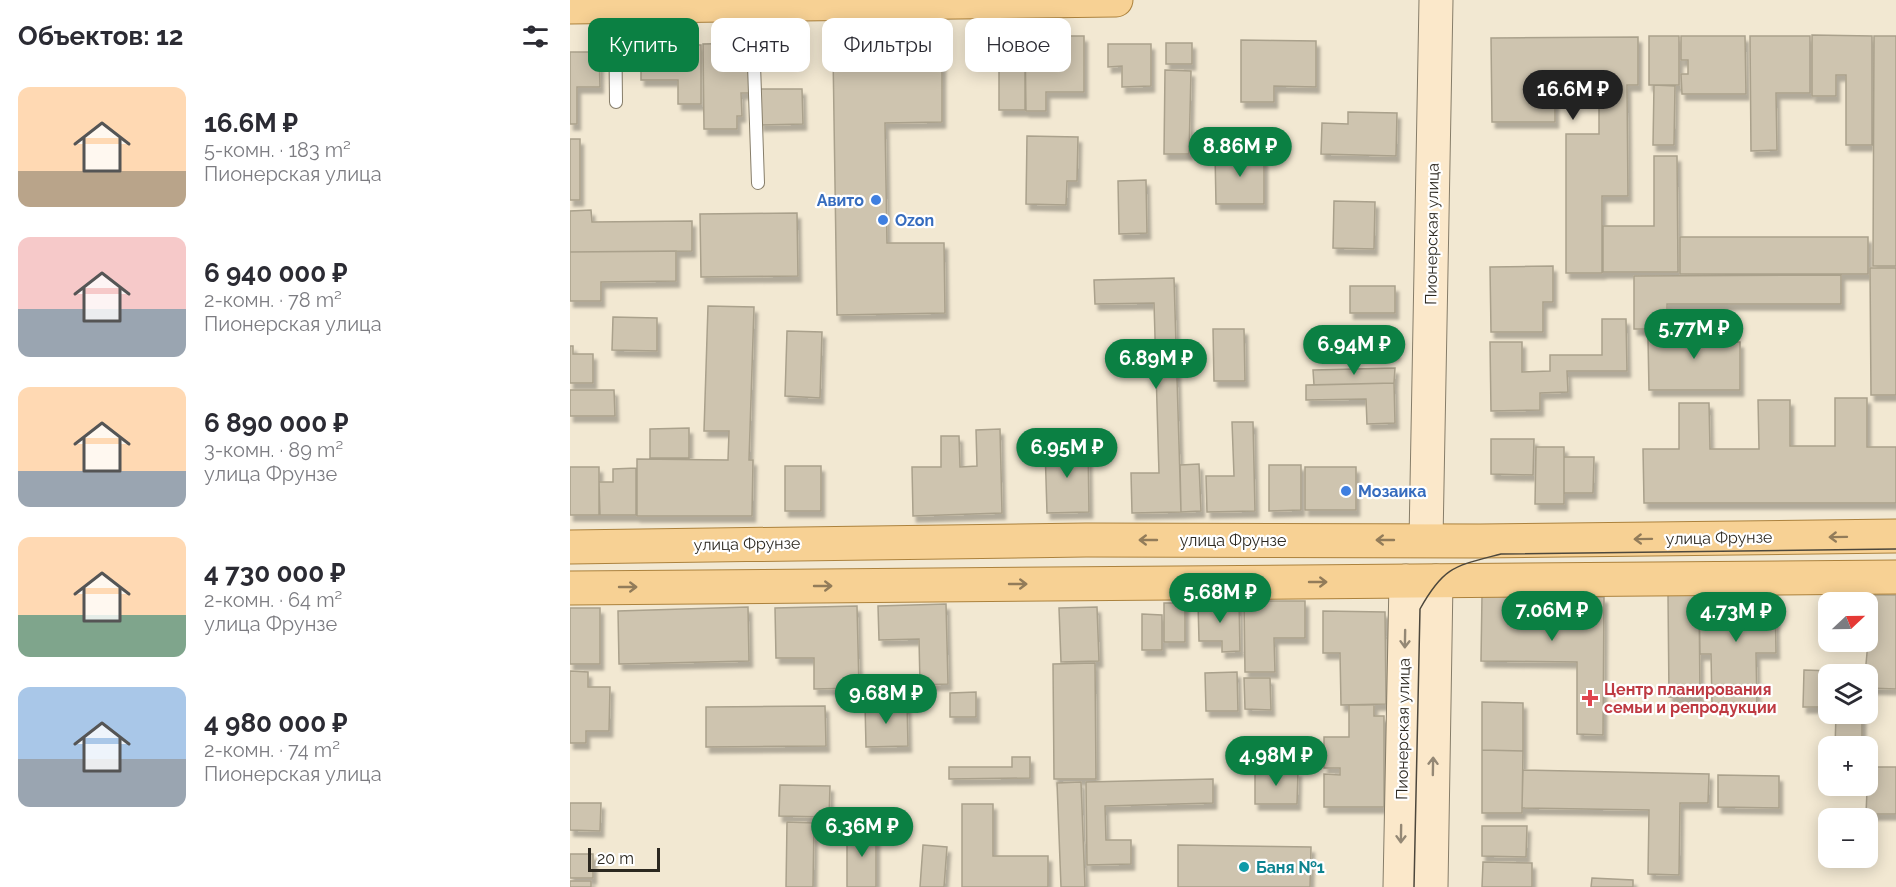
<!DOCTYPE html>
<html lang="ru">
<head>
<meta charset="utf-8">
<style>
	:root { --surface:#fff; --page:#f7f7f7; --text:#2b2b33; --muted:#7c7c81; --accent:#0b8043 }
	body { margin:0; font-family:Raleway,sans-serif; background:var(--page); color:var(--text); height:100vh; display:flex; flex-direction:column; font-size:22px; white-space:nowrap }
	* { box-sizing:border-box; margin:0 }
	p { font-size:20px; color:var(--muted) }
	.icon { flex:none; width:33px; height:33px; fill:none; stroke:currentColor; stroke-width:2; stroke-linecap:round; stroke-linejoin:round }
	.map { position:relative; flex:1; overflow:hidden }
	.drawer { display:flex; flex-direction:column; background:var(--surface); width:570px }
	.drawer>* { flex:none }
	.guide { position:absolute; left:18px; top:18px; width:570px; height:54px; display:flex; gap:12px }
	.needle { width:39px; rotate:68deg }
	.controls { position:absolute; left:1248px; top:592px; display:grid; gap:12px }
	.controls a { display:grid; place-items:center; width:60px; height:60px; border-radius:12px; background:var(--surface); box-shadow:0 3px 15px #0003; font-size:30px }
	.scale { position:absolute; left:18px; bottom:15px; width:72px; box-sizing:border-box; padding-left:6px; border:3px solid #2c2820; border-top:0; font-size:16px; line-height:21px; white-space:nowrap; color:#2c2820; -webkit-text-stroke:4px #fff; paint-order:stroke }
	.price { position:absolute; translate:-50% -51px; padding:0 14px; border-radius:21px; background:var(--accent); color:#fff; font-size:20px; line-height:39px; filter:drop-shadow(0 2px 3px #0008) }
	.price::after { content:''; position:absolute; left:50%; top:36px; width:18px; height:14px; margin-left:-9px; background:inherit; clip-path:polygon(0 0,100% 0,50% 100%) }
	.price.selected { background:#222; color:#fff }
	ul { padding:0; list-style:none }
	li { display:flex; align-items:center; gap:18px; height:150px; padding:0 18px }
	li span { display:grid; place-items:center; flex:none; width:168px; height:120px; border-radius:12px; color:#555 }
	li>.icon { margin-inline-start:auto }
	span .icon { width:72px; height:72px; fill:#fffc; stroke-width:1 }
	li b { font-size:26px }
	h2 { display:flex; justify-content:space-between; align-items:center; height:72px; padding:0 18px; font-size:26px }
	.tag { padding:0 21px; border-radius:12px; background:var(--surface); box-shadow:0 3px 15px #0003; font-size:21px; line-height:54px }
	.tag.selected { background:var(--accent); color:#fff }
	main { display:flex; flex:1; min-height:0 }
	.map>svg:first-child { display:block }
	.building { fill:#cec4af; stroke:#aaa18c; stroke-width:1.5; filter:url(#shadow) }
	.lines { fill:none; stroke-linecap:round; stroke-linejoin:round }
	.lane-casing { stroke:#867d69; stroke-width:14 }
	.secondary-casing { stroke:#867d69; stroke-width:35 }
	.primary-casing { stroke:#ac823d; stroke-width:35 }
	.lane { stroke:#fff; stroke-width:12 }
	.secondary { stroke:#fbe8ca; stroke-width:33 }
	.primary { stroke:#f7d194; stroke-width:33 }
	.tram { stroke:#4c473c; stroke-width:1.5 }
	.oneway { stroke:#927c5a }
	.oneway2 { stroke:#948875 }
	.shop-dot { fill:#3f7fe0; stroke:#fff; stroke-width:2 }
	.health-dot { fill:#e0444e; stroke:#fff; stroke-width:2 }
	.culture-dot { fill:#0f9aa8; stroke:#fff; stroke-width:2 }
	.labels { text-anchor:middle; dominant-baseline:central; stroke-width:4.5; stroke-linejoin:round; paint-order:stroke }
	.shop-label { font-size:16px; font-weight:bold; fill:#366cbe; stroke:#fff; text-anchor:start }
	.street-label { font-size:16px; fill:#2c2820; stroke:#fff }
	.health-label { font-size:16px; font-weight:bold; fill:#be3a42; stroke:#fff; text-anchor:start }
	.culture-label { font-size:16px; font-weight:bold; fill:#0d838f; stroke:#fff; text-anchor:start }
</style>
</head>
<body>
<main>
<section class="drawer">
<h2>Объектов: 12<svg class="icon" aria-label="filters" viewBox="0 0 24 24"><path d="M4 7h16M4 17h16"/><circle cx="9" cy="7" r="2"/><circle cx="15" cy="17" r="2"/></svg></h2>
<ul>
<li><span style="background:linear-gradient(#ffd9b3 70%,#b9a48a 0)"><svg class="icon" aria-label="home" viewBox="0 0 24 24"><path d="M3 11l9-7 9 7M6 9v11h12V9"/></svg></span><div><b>16.6M ₽</b><p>5-комн. · 183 m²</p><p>Пионерская улица</p></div></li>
<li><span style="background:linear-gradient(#f6c9c9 60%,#9aa5b1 0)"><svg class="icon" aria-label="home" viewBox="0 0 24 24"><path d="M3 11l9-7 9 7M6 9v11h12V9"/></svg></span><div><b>6 940 000 ₽</b><p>2-комн. · 78 m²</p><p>Пионерская улица</p></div></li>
<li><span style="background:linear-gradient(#ffd9b3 70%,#9aa5b1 0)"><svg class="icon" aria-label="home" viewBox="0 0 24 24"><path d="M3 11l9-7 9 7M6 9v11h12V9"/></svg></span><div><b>6 890 000 ₽</b><p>3-комн. · 89 m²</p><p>улица Фрунзе</p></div></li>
<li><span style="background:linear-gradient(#ffd9b3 65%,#7fa58c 0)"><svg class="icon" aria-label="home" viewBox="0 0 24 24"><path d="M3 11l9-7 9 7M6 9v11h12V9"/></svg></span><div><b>4 730 000 ₽</b><p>2-комн. · 64 m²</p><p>улица Фрунзе</p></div></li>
<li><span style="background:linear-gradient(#a9c7e8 60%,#9aa5b1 0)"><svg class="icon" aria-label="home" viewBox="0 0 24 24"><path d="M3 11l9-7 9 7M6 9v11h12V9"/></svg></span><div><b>4 980 000 ₽</b><p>2-комн. · 74 m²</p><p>Пионерская улица</p></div></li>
</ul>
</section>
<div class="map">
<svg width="1326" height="887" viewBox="0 0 1326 887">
	<defs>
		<filter id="shadow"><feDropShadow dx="3.5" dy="6" stdDeviation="1.5" flood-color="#0004"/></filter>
	</defs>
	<rect width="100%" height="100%" fill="#f2e8d2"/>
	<!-- building -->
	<path class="building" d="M1242,35l60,1v109h-26v-70h-10v21h-24z
		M455,36h59v56h-38v19h-20z
		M1079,36h30v49h-30z
		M1111,36h64l1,58h-64l-1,-20h7v-14h-7z
		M1180,36h60v57h-34l1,57 -26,1z
		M1304,36h22v230h-23z
		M1068,37v48h-11l1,111h-26v77h-36v-139h33v-48l-44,1v35h-63l-1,-84z
		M671,40l75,1v46l-42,-1v16h-33z
		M178,43l1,50h-8l1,23h-5v13h-33l-1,-85z
		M596,43h26v21h-26z
		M71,44l60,1v59h-23v-24h-37z
		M538,44h43v42l-29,1v-21l-14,1z
		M372,51v71l-57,1 2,120h57l1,70 -108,2 -4,-262z
		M0,52h29l1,35h-23v37h-7z
		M429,70h26v40h-26z
		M595,70l26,1 -2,83h-25z
		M1084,85l21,1 -1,59h-21z
		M189,89h43l1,35 -43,1z
		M778,112l49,1 -1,43 -75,-2 1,-31 26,1z
		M457,136l51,1 -1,44h-10l-1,24 -40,-1z
		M0,139h10v61h-10z
		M645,153h49v51h-48z
		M1084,156h23l1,116h-75v-46h51z
		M576,180l1,53 -28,1 -1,-53z
		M764,201l41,1 -1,47 -41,-1z
		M21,210l1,12 100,-1v30l-122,1v-41z
		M227,213l1,63 -97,1 -1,-63z
		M1110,237h188v37h-188z
		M106,251v30l-75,1v19h-31v-49z
		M983,266v36h-10v30h-52l-1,-65z
		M1300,268h26v127h-25z
		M1271,275v29h-174v25h-33v-53z
		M604,278l7,234 -49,1 -1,-40h28l-5,-170 -59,1 -1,-24z
		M780,286h45v27h-45z
		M138,306l46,1 -5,153h4l-1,56h-115v-57l91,1 1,-29h-25z
		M43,317l44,1v33l-45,-1z
		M1032,319h24l1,52h-60l1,21 -28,1v17l-49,1 -1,-69h32v30l28,-1v-16h52z
		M1109,319h35v23h26v48h-91l-1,-51h31z
		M765,327l60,1v26h-60z
		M643,329h31l1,52h-31z
		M217,331l35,1 -2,66 -35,-2z
		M0,346h3v8h20v29h-23z
		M825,368l-1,15 -80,2 -1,-15z
		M824,383l1,40 -28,1 -1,-25 -60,1v-15z
		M0,390h44l1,26h-45z
		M1265,398h32v49h29v56h-252l-1,-54h36v-46h30l1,46h49l-1,-49h32v46h45z
		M662,422h21l2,89 -48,1 -1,-36h28z
		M119,428v30h-39v-29z
		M430,429l2,84 -89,3 -1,-49h29v-31h18l1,31 17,-1 -1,-36z
		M921,439h43l-1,36 -42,-1z
		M518,446l1,66 -42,1 -2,-66z
		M966,447h28v57h-29z
		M994,457h30l-1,36h-29z
		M629,464l2,47 -20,1 -1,-47z
		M699,465h32v45l-32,1z
		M215,466h36v45h-36z
		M0,467h29v48h-29z
		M735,467h51v43h-51z
		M66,468v47h-36l-1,-33h14v-13z
		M1205,594l1,59h-20l1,53h-45l-1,-52h-11l-1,-59z
		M1098,595h31l1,102h-31z
		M1296,595h30v94l-28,-1v-13h-3l3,-33z
		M912,596l122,1 -1,138 -26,-1v-72l-96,-1z
		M674,601h61v37h-31l1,34h-30z
		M669,602l1,49 -18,1v-11h-23l-1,-38z
		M594,603h21v39h-21z
		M376,604l2,80 -28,1 -1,-46 -40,1 -1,-34z
		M287,606l2,82 -45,1v-31h-38l-1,-50z
		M178,607l1,54 -130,3 -1,-53z
		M527,607l2,54 -38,1 -2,-54z
		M0,608h30v56h-30z
		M753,611l62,1 1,92 -45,1 -1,-52h-17z
		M572,614l20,1v35h-20z
		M525,663l1,116h-42l-1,-115z
		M1234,670l59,2v3h-35v32h-25z
		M0,671l18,1v15h22l-1,44h-23v12h-16z
		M667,672l1,39h-32l-1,-38z
		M674,678h26l1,32 -26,-1z
		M406,692v25h-26v-24z
		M912,702l41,1v48l-41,-1z
		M337,703l1,43 -42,1 -1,-43z
		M779,705h25v11h10v91h-60v-33l16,1v-7h-16v-31h25z
		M255,706l1,40 -120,1v-40z
		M1266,714h26v33h-27z
		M912,750l41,1 -1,62h-40z
		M442,757h18v21l-81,1v-12h63z
		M1298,767h28v47h-30z
		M685,770l43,1 -1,33h-42z
		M953,770l186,4 -1,29h-28l-1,72 -31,-1 1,-64 -127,-2z
		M1148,775l61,1v32l-61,-1z
		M643,779v24l-108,3 1,34h25v24l-44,1 -1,-83z
		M511,782l4,105h-24l-4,-104z
		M210,785l50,1 -1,31 -50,-1z
		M0,803h31l-1,28 -30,-1z
		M392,804h31v52h55v31h-86z
		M217,822l27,1 -1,64h-27z
		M912,826h45l-1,31 -44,-1z
		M277,830h29v57h-29z
		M353,845l24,2 -3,40h-24z
		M608,845l133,2 -1,40h-132z
		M0,854h23v24h-23z
		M913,862l49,1v24h-50z
		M1022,878l41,2v7h-42z
		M0,881h21v6h-21z"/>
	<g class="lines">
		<!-- lane casing -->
		<g class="lane-casing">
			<path id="lane" d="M182,5l6,178
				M45,7l1,95"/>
		</g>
		<!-- secondary casing -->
		<g class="secondary-casing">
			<path id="secondary" d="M856,540l10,-540
				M830,887l6,-306
				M861,887l5,-306"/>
		</g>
		<!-- primary casing -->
		<g class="primary-casing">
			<path id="primary" d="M0,7l546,-7
				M0,547l516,-7 394,1 416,-5
				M0,588l1326,-11"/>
		</g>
		<!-- lane -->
		<use href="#lane" class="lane"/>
		<!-- secondary -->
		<use href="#secondary" class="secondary"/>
		<!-- primary -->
		<use href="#primary" class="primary"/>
		<!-- tram -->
		<path class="tram" d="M844,887l6,-278c24,-43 35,-43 81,-55l395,-5"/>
	</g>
	<!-- one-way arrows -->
	<defs><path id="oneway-shaft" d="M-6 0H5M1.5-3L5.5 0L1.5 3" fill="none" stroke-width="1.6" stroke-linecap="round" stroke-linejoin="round" transform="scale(1.5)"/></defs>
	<g class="oneway">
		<use href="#oneway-shaft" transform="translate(1268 537) rotate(179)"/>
		<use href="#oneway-shaft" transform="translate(1073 539) rotate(179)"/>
		<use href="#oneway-shaft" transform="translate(578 540) rotate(180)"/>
		<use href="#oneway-shaft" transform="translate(815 540) rotate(-180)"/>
		<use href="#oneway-shaft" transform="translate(748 582)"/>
		<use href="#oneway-shaft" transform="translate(448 584)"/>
		<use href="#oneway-shaft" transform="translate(253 586)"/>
		<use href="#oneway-shaft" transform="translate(58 587)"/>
	</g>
	<g class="oneway2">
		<use href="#oneway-shaft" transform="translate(835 639) rotate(91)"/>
		<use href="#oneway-shaft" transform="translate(863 766) rotate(-89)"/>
		<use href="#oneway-shaft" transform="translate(831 834) rotate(91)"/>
	</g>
	<!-- markers -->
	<g class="shop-dot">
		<circle cx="306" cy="200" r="6"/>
		<circle cx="313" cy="220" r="6"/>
		<circle cx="776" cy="491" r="6"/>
	</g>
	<path class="health-dot" d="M1017 689h6v6h6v6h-6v6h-6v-6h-6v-6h6z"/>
	<circle class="culture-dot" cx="674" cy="867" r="6"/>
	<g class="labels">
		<!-- shop labels -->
		<g class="shop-label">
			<text x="294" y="200" text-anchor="end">Авито</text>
			<text x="325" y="220">Ozon</text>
			<text x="788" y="491">Мозаика</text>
		</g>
		<!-- street labels -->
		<g class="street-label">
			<text transform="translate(862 234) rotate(-89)">Пионерская улица</text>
			<text transform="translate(1149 538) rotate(-1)">улица Фрунзе</text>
			<text x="663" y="540">улица Фрунзе</text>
			<text transform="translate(177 544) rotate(-1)">улица Фрунзе</text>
			<text transform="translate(833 729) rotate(-89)">Пионерская улица</text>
		</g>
		<!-- health labels -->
		<g class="health-label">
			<text x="1034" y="689">Центр планирования<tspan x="1034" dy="18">семьи и репродукции</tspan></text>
		</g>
		<!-- culture labels -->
		<g class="culture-label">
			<text x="686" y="867">Баня №1</text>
		</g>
	</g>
</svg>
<div class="controls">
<a><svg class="needle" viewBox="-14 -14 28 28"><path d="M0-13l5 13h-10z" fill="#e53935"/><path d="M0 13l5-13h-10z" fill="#7c7c81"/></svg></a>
<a><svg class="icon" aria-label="layers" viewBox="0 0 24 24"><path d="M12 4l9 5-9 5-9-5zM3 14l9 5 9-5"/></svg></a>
<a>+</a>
<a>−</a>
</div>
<div class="scale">20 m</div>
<b class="price selected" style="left:1003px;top:121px">16.6M ₽</b>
<b class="price" style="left:670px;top:178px">8.86M ₽</b>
<b class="price" style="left:1124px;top:360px">5.77M ₽</b>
<b class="price" style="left:784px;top:376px">6.94M ₽</b>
<b class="price" style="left:586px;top:390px">6.89M ₽</b>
<b class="price" style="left:497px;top:479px">6.95M ₽</b>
<b class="price" style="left:650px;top:624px">5.68M ₽</b>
<b class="price" style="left:982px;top:642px">7.06M ₽</b>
<b class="price" style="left:1166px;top:643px">4.73M ₽</b>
<b class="price" style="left:316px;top:725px">9.68M ₽</b>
<b class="price" style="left:706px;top:787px">4.98M ₽</b>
<b class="price" style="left:292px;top:858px">6.36M ₽</b>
<div class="guide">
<a class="tag selected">Купить</a>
<a class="tag">Снять</a>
<a class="tag">Фильтры</a>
<a class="tag">Новое</a>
</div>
</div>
</main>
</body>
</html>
